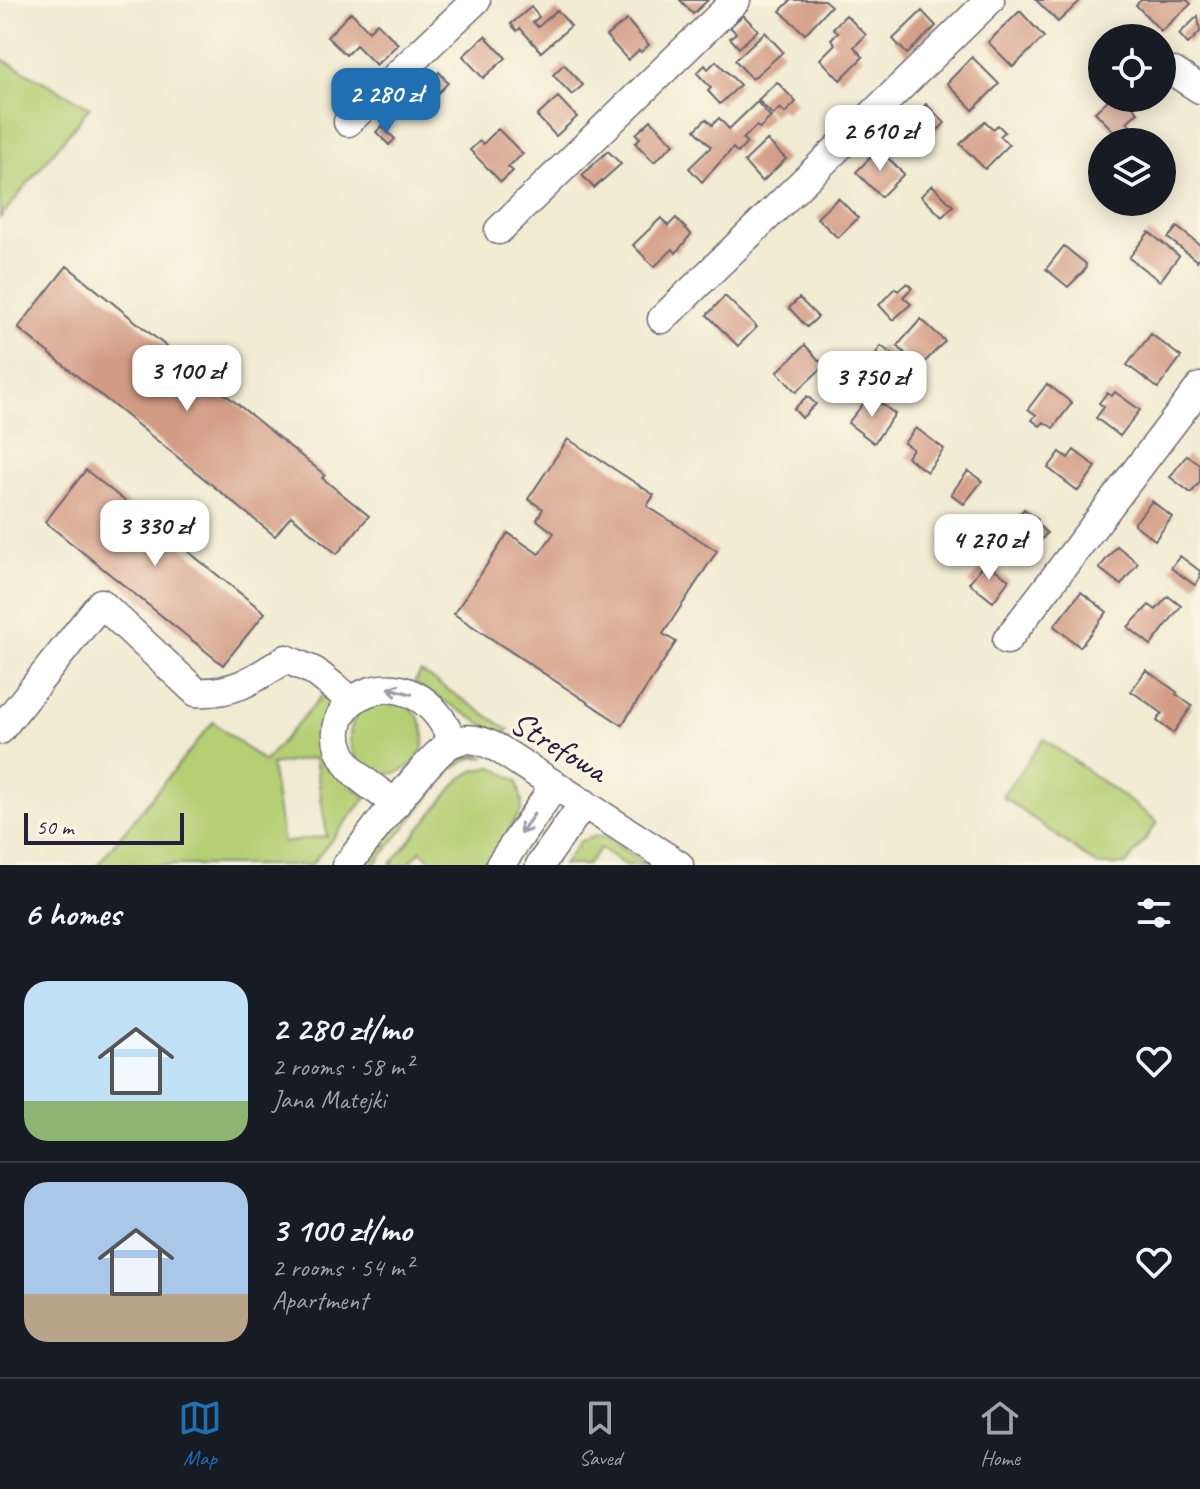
<!DOCTYPE html>
<html lang="en">
<head>
<meta charset="utf-8">
<style>
	:root { --surface:#171b24; --page:#242831; --text:#f1f3f6; --muted:#9ea1a6; --line:#363941; --accent:#1f6fb2 }
	body { margin:0; font-family:Caveat,sans-serif; background:var(--page); color:var(--text); height:100vh; display:flex; flex-direction:column; font-size:30px; white-space:nowrap }
	* { box-sizing:border-box; margin:0 }
	p { font-size:26px; color:var(--muted) }
	.icon { flex:none; width:44px; height:44px; fill:none; stroke:currentColor; stroke-width:2; stroke-linecap:round; stroke-linejoin:round }
	.map { position:relative; height:865px; overflow:hidden }
	.details { display:flex; flex-direction:column; background:var(--surface); flex:1 }
	.details>* { flex:none }
	.controls { position:absolute; left:1088px; top:24px; display:grid; gap:16px }
	.controls a { display:grid; place-items:center; width:88px; height:88px; border-radius:50%; background:var(--surface); box-shadow:0 4px 20px #0003; font-size:40px }
	.scale { position:absolute; left:24px; bottom:20px; width:160px; box-sizing:border-box; padding-left:8px; border:4px solid #22223b; border-top:0; font-size:22px; line-height:28px; white-space:nowrap; color:#22223b; -webkit-text-stroke:6px #fcf5e5; paint-order:stroke }
	.price { position:absolute; translate:-50% -68px; padding:0 18px; border-radius:16px; background:#fff; color:#222; font-size:26px; line-height:52px; filter:drop-shadow(0 2px 4px #0008) }
	.price::after { content:''; position:absolute; left:50%; top:48px; width:24px; height:18px; margin-left:-12px; background:inherit; clip-path:polygon(0 0,100% 0,50% 100%) }
	.price.selected { background:var(--accent); color:#fff }
	ul { padding:0; list-style:none }
	li { display:flex; align-items:center; gap:24px; height:200px; padding:0 24px }
	li+li { border-top:2px solid var(--line) }
	li span { display:grid; place-items:center; flex:none; width:224px; height:160px; border-radius:24px; color:#555 }
	li>.icon { margin-inline-start:auto }
	span .icon { width:96px; height:96px; fill:#fffc; stroke-width:1 }
	li b { font-size:34px }
	h2 { display:flex; justify-content:space-between; align-items:center; height:96px; padding:0 24px; font-size:34px }
	.menu { display:flex; justify-content:space-around; align-items:center; height:112px; border-top:2px solid var(--line); background:var(--surface); font-size:22px; color:var(--muted) }
	.menu a { display:grid; justify-items:center; gap:4px }
	.menu .selected { color:var(--accent) }
	.map>svg:first-child { display:block }
	.green { fill:#b5cf75; stroke:#6c7858; stroke-width:2; fill-rule:evenodd }
	.building { fill:#d39b84 }
	.lines { fill:none; stroke-linecap:round; stroke-linejoin:round }
	.minor-casing { stroke:#6a6870; stroke-width:31 }
	.minor { stroke:#fff; stroke-width:28 }
	.oneway { stroke:#9c9ca7 }
	.labels { text-anchor:middle; dominant-baseline:central; stroke-width:6; stroke-linejoin:round; paint-order:stroke }
	.street-label { font-size:34px; fill:#22223b; stroke:#fcf5e5 }
</style>
</head>
<body>
<div class="map">
<svg width="1200" height="865" viewBox="0 0 1200 865">
	<rect width="100%" height="100%" fill="#fcf5e5"/>
	<filter id="ink" filterUnits="userSpaceOnUse"><feTurbulence type="fractalNoise" baseFrequency=".0125" numOctaves="2"/><feDisplacementMap in="SourceGraphic" scale="16" xChannelSelector="R" yChannelSelector="G"/><feConvolveMatrix kernelMatrix="1 2 1 2 8 2 1 2 1" color-interpolation-filters="sRGB"/></filter>
	<filter id="wash" filterUnits="userSpaceOnUse"><feTurbulence type="fractalNoise" baseFrequency=".006" numOctaves="4" result="noise"/><feDisplacementMap in="SourceGraphic" scale="32" xChannelSelector="R" yChannelSelector="G"/><feGaussianBlur stdDeviation="1.8" result="paint"/><feColorMatrix in="noise" values="0 0 0 0 0 0 0 0 0 0 0 0 0 0 0 0 0 1.4 0 .05"/><feComposite in="paint" operator="in"/></filter>
	<g filter="url(#wash)">
		<rect width="100%" height="100%" fill="#f1ebd1"/>
		<!-- green -->
		<path class="green" d="M0,58l90,49 -90,111z
			M421,672l88,58 -6,6 -89,-53z
			M325,692l7,13c-14,47 -1,64 34,93l-55,67h-214l116,-143 51,40zM315,758l12,78 -44,7 -12,-78z
			M350 737a37 37 0 1 1 74 0a37 37 0 1 1-74 0Z
			M1044,739l114,83 -32,43h-29l-95,-69z
			M474,755l12,2 -15,1 -19,11 -78,96h-12l80,-98 14,-9z
			M493,767l24,14 5,20 -1,10 -35,54h-48l-18,-14 -12,14h-18l70,-86 16,-9z
			M596,836l10,2 41,27h-22l-25,-17 -13,17h-24l17,-24z"/>
		<g id="blocks">
			<!-- building -->
			<path class="building" d="M680,0h28l-15,14z
				M791,0h33l7,6 -26,28 -25,-23z
				M1036,0h45l-23,22z
				M1141,0h46l4,4 -30,27 -25,-26z
				M531,7l8,10 -6,5 5,5 19,-17 14,16 -30,26 -21,-24 -3,3 -6,-7z
				M922,11l14,15 -29,28 -14,-15z
				M1020,11l24,26 -31,30 -25,-25z
				M351,12l18,19 8,-8 21,21 -22,21 -20,-20 -10,10 -19,-18z
				M743,15l15,15 -19,18 -9,-10 6,-5 -6,-6z
				M846,15l20,20 -12,12 9,10 -23,23 -20,-21 15,-15 -4,-5 7,-6 -5,-5z
				M1198,16l2,16 -12,12 -9,-10z
				M627,20l22,25 -8,7 -2,-2 -11,10 -22,-24z
				M765,32l18,20 -31,27 -17,-19z
				M485,36l21,22 -23,20 -20,-22z
				M972,57l27,27 -26,26 -26,-27z
				M716,61l24,24 -20,19 -12,-13 3,-3 -14,-15 8,-8 3,4z
				M564,64l19,21 -11,10 -19,-20z
				M439,72l9,11 -21,21 -10,-10z
				M777,82l19,20 -11,11 -5,-5 -7,7 -15,-15z
				M558,97l19,20 -21,19 -19,-20z
				M1107,98h18l13,14 -11,10 6,7 -11,11 -27,-28 13,-12z
				M757,102l14,15 -11,11 -4,-2 -13,13 4,4 -9,10 -5,-5 -31,34 -13,-14 22,-21 -16,-17 11,-11 6,6 7,-7 10,11z
				M926,104l19,19 -25,25 -19,-19z
				M651,120l23,24 -20,18 -19,-19 5,-5 -4,-4z
				M985,121l8,8 5,-4 7,7 -5,4 9,9 -24,24 -25,-25z
				M382,126l13,13 -6,6 -13,-13z
				M498,129l25,25 -15,13 5,4 -12,11 -31,-32 10,-9 3,3z
				M767,140l19,19 -24,23 -18,-20z
				M879,149l25,25 -23,23 -25,-25z
				M608,151l13,13 -27,24 -12,-13z
				M932,185l21,21 -11,11 -21,-21z
				M838,198l20,20 -20,20 -21,-20z
				M661,218l7,8 8,-8 15,16 -15,19 -3,-4 -19,18 -21,-22z
				M1177,227l23,18v11l-3,5 -29,-23z
				M1149,232l30,24 -19,25 -31,-23z
				M1064,246l22,18 -1,6 -17,17 -22,-18z
				M67,266l258,209 -3,3 47,38 -32,38 -46,-38 -16,20 -257,-208z
				M907,283l5,5 -9,9 8,7 -18,16 -14,-15 16,-17 3,3z
				M725,296l32,31 -19,19 -31,-31z
				M799,298l19,19 -11,10 -18,-19z
				M921,319l24,22 -25,26 -23,-21z
				M1151,334l30,23 -23,31 -31,-23z
				M805,345l19,21 -28,26 -19,-20z
				M881,346l15,11 -6,7 -14,-11z
				M1047,384l25,19 -19,25 -9,-6 -4,4 -8,-6 4,-5 -8,-6z
				M1115,392l25,18 -20,26 -24,-18 8,-11 -5,-4 8,-10 5,3z
				M870,395l25,19 -21,29 -26,-20z
				M807,396l9,8 -14,14 -8,-9z
				M916,428l28,21 -17,23 -20,-15 6,-8 -9,-6z
				M568,439l86,56 -7,11 70,45 -54,83 13,8 -54,83 -168,-111 54,-81 31,21 15,-21 -17,-13 6,-11 -15,-10z
				M1074,450l22,17 -18,24 -30,-23 12,-16 8,6z
				M1187,455l13,10v17l-9,11 -21,-16z
				M86,470l179,143 -42,52 -178,-143z
				M968,471l14,10 -18,23 -13,-10z
				M1152,501l20,16 -17,23 -21,-16z
				M1024,509l14,11 -2,3 11,10 -18,22 -11,-8 -4,4 -15,-11z
				M1117,546l21,17 -17,22 -22,-17z
				M1180,556l20,15v7l-5,7 -24,-17z
				M985,562l24,18 -16,22 -24,-19z
				M1081,592l26,20 -27,35 -26,-21z
				M1168,596l13,10 -30,39 -23,-18 21,-22 7,5z
				M1146,670l31,22 -1,2 16,12 -19,27 -16,-12 5,-8 -31,-22z"/>
		</g>
	</g>
	<g filter="url(#ink)">
		<use href="#blocks" fill-opacity="0" stroke="#6a6870" stroke-width="2"/>
		<g class="lines">
			<!-- minor casing -->
			<g class="minor-casing">
				<path id="minor" d="M1174,72l26,17
					M348,122l128,-122
					M499,230l237,-230
					M662,319l328,-319
					M1007,640l193,-253
					M0,730l101,-127 95,89c39,2 58,-13 90,-33l28,12 38,30
					M396,804c-15,-12 -36,-23 -48,-39 -47,-67 68,-121 105,-22
					M347,865c20,-24 82,-111 105,-122 16,-8 32,-2 47,6l180,116
					M500,865l55,-80
					M540,865l44,-62"/>
			</g>
			<!-- minor -->
			<use href="#minor" class="minor"/>
		</g>
		<!-- one-way arrows -->
		<defs><path id="oneway-shaft" d="M-6 0H5M1.5-3L5.5 0L1.5 3" fill="none" stroke-width="1.6" stroke-linecap="round" stroke-linejoin="round" transform="scale(2)"/></defs>
		<g class="oneway">
			<use href="#oneway-shaft" transform="translate(400 691) rotate(-165)"/>
			<use href="#oneway-shaft" transform="translate(527 824) rotate(125)"/>
		</g>
	</g>
	<g class="labels">
		<!-- street labels -->
		<g class="street-label">
			<text transform="translate(559 746) rotate(31)">Strefowa</text>
		</g>
	</g>
</svg>
<div class="controls">
<a><svg class="icon" aria-label="locate" viewBox="0 0 24 24"><circle cx="12" cy="12" r="6"/><path d="M12 2v4M12 18v4M2 12h4M18 12h4"/></svg></a>
<a><svg class="icon" aria-label="layers" viewBox="0 0 24 24"><path d="M12 4l9 5-9 5-9-5zM3 14l9 5 9-5"/></svg></a>
</div>
<div class="scale">50 m</div>
<b class="price selected" style="left:386px;top:136px">2 280 zł</b>
<b class="price" style="left:880px;top:173px">2 610 zł</b>
<b class="price" style="left:187px;top:413px">3 100 zł</b>
<b class="price" style="left:872px;top:419px">3 750 zł</b>
<b class="price" style="left:155px;top:568px">3 330 zł</b>
<b class="price" style="left:989px;top:582px">4 270 zł</b>
</div>
<section class="details">
<h2>6 homes<svg class="icon" aria-label="filters" viewBox="0 0 24 24"><path d="M4 7h16M4 17h16"/><circle cx="9" cy="7" r="2"/><circle cx="15" cy="17" r="2"/></svg></h2>
<ul>
<li><span style="background:linear-gradient(#bfe0f5 75%,#8fb573 0)"><svg class="icon" aria-label="home" viewBox="0 0 24 24"><path d="M3 11l9-7 9 7M6 9v11h12V9"/></svg></span><div><b>2 280 zł/mo</b><p>2 rooms · 58 m²</p><p>Jana Matejki</p></div><svg class="icon" aria-label="heart" viewBox="0 0 24 24"><path d="M12 20l-8-8c-3-5 5-10 8-4 3-6 11-1 8 4z"/></svg></li>
<li><span style="background:linear-gradient(#a9c7e8 70%,#b9a48a 0)"><svg class="icon" aria-label="home" viewBox="0 0 24 24"><path d="M3 11l9-7 9 7M6 9v11h12V9"/></svg></span><div><b>3 100 zł/mo</b><p>2 rooms · 54 m²</p><p>Apartment</p></div><svg class="icon" aria-label="heart" viewBox="0 0 24 24"><path d="M12 20l-8-8c-3-5 5-10 8-4 3-6 11-1 8 4z"/></svg></li>
</ul>
</section>
<nav class="menu">
<a class="selected"><svg class="icon" aria-label="map" viewBox="0 0 24 24"><path d="M3 6l6-2 6 2 6-2v14l-6 2-6-2-6 2zM9 4v14M15 6v14"/></svg>Map</a>
<a><svg class="icon" aria-label="saved" viewBox="0 0 24 24"><path d="M7 4h10v16l-5-4-5 4z"/></svg>Saved</a>
<a><svg class="icon" aria-label="home" viewBox="0 0 24 24"><path d="M3 11l9-7 9 7M6 9v11h12V9"/></svg>Home</a>
</nav>
</body>
</html>
